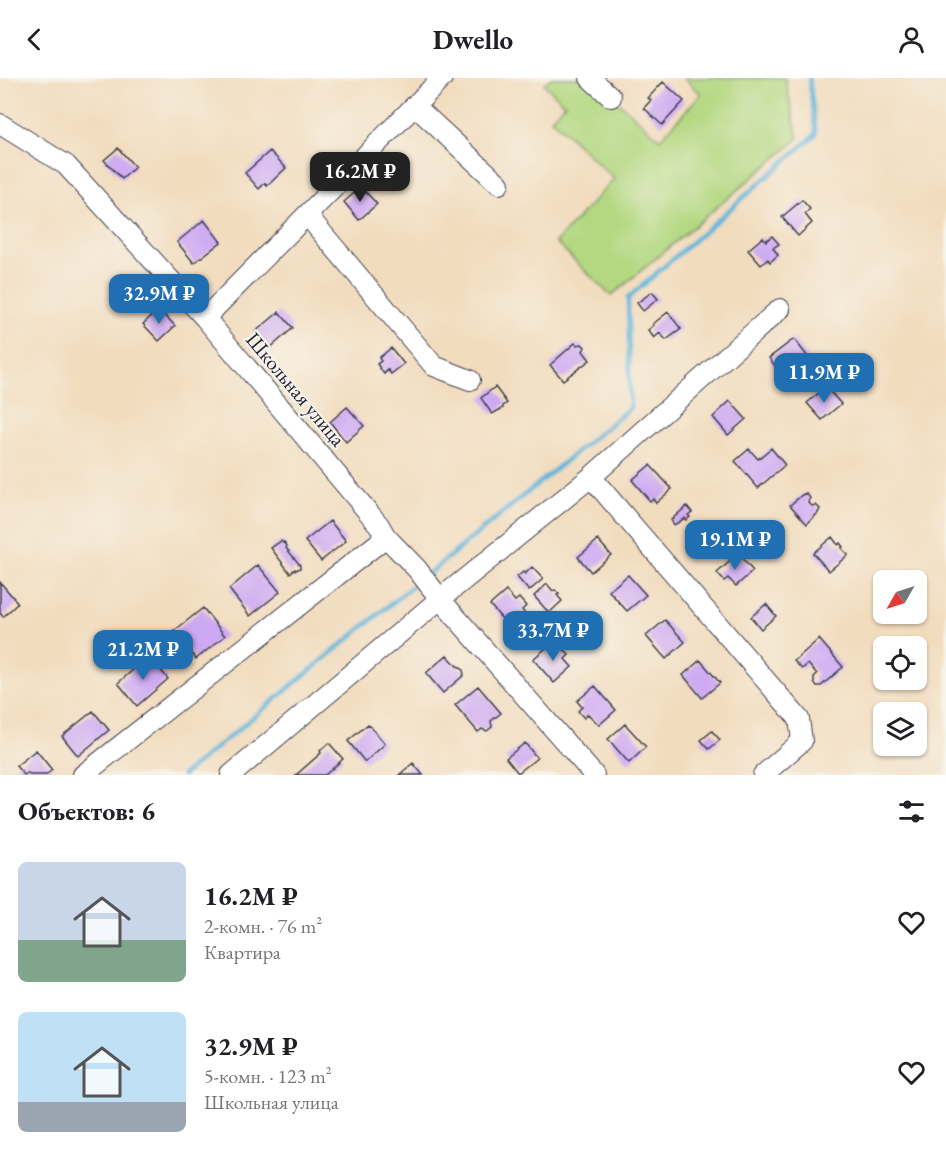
<!DOCTYPE html>
<html lang="ru">
<head>
<meta charset="utf-8">
<style>
	:root { --surface:#fff; --page:#f2f2f2; --text:#202124; --muted:#757577; --accent:#1f6fb2 }
	body { margin:0; font-family:"EB Garamond",serif; background:var(--page); color:var(--text); height:100vh; display:flex; flex-direction:column; font-size:22px; white-space:nowrap }
	* { box-sizing:border-box; margin:0 }
	p { font-size:20px; color:var(--muted) }
	.icon { flex:none; width:33px; height:33px; fill:none; stroke:currentColor; stroke-width:2; stroke-linecap:round; stroke-linejoin:round }
	.map { position:relative; height:697px; overflow:hidden }
	.drawer { display:flex; flex-direction:column; background:var(--surface); flex:1 }
	.drawer>* { flex:none }
	.needle { width:39px; rotate:231deg }
	.controls { position:absolute; left:873px; top:492px; display:grid; gap:12px }
	.controls a { display:grid; place-items:center; width:54px; height:54px; border-radius:9px; background:var(--surface); box-shadow:0 2px 4px #0004; font-size:30px }
	.price { position:absolute; translate:-50% -51px; padding:0 14px; border-radius:12px; background:var(--accent); color:#fff; font-size:20px; line-height:39px; filter:drop-shadow(0 2px 3px #0008) }
	.price::after { content:''; position:absolute; left:50%; top:36px; width:18px; height:14px; margin-left:-9px; background:inherit; clip-path:polygon(0 0,100% 0,50% 100%) }
	.price.active { background:#222; color:#fff }
	ul { padding:0; list-style:none }
	li { display:flex; align-items:center; gap:18px; height:150px; padding:0 18px }
	li span { display:grid; place-items:center; flex:none; width:168px; height:120px; border-radius:9px; color:#555 }
	li>.icon { margin-inline-start:auto }
	span .icon { width:72px; height:72px; fill:#fffc; stroke-width:1 }
	li b { font-size:26px }
	h2 { display:flex; justify-content:space-between; align-items:center; height:72px; padding:0 18px; font-size:26px }
	header { display:flex; justify-content:space-between; align-items:center; height:78px; padding:0 18px; background:var(--surface); font-size:27px; font-weight:700 }
	.map>svg:first-child { display:block }
	.green { fill:#b3d881; stroke:#6a7d5e; stroke-width:1.5 }
	.lines { fill:none; stroke-linecap:round; stroke-linejoin:round }
	.stream { stroke:#5eb5da; stroke-width:4.5 }
	.building { fill:#cea9f3 }
	.minor-casing { stroke:#413e4f; stroke-width:22 }
	.minor { stroke:#fff; stroke-width:20 }
	.labels { text-anchor:middle; dominant-baseline:central; stroke-width:4.5; stroke-linejoin:round; paint-order:stroke }
	.street-label { font-size:21px; fill:#22223b; stroke:#f7f3e8 }
</style>
</head>
<body>
<header><svg class="icon" aria-label="back" viewBox="0 0 24 24"><path d="M15 5l-7 7 7 7"/></svg>Dwello<svg class="icon" aria-label="person" viewBox="0 0 24 24"><circle cx="12" cy="8" r="4"/><path d="M4 21q1-7 8-7t8 7"/></svg></header>
<div class="map">
<svg width="946" height="697" viewBox="0 0 946 697">
	<rect width="100%" height="100%" fill="#f7f3e8"/>
	<filter id="ink" filterUnits="userSpaceOnUse"><feTurbulence type="fractalNoise" baseFrequency=".0167" numOctaves="2"/><feDisplacementMap in="SourceGraphic" scale="12" xChannelSelector="R" yChannelSelector="G"/><feConvolveMatrix kernelMatrix="1 2 1 2 8 2 1 2 1" color-interpolation-filters="sRGB"/></filter>
	<filter id="wash" filterUnits="userSpaceOnUse"><feTurbulence type="fractalNoise" baseFrequency=".008" numOctaves="4" result="noise"/><feDisplacementMap in="SourceGraphic" scale="24" xChannelSelector="R" yChannelSelector="G"/><feGaussianBlur stdDeviation="1.35" result="paint"/><feColorMatrix in="noise" values="0 0 0 0 0 0 0 0 0 0 0 0 0 0 0 0 0 1.4 0 .05"/><feComposite in="paint" operator="in"/></filter>
	<g filter="url(#wash)">
		<rect width="100%" height="100%" fill="#f2dcbe"/>
		<!-- green -->
		<path class="green" d="M551,0h40l69,61 41,-45 -17,-16h101l13,61 -187,157 -55,-54 58,-63 -63,-60 14,-15 -21,-20z"/>
		<g class="lines">
			<!-- stream -->
			<path class="stream" d="M427,497l203,-167 -2,-110 188,-164 -7,-56
				M183,697l237,-195"/>
		</g>
		<g id="blocks">
			<!-- building -->
			<path class="building" d="M663,4l21,19 -22,24 -18,-17 7,-8 -3,-2z
				M118,70l17,19 -13,12 -18,-19z
				M270,73l16,17 -19,18 -2,-3 -6,6 -14,-16z
				M361,109l16,17 -18,16 -15,-18z
				M802,122l8,9 -5,5 7,9 -14,13 -16,-19z
				M204,142l17,22 -27,21 -17,-21z
				M772,158l7,8 -6,4 5,7 -8,7 -2,-3 -7,6 -13,-15 15,-13 3,4z
				M652,214l6,7 -15,12 -6,-8z
				M159,231l16,17 -16,15 -16,-17z
				M279,234l14,16 -24,21 -14,-17z
				M668,234l13,17 -15,11 -6,-7 -6,5 -6,-8 6,-5 -1,-1z
				M794,261l14,18 -25,20 -14,-19z
				M575,265l2,2 5,-1 3,3 -2,4 7,9 -27,20 -13,-15z
				M391,270l13,16 -13,10 -3,-4 -4,4 -7,-10 4,-3 -2,-3z
				M495,309l12,16 -4,3v2l-11,6 -11,-16z
				M826,309l15,17 -19,16 -15,-17z
				M730,323l16,18 -18,16 -15,-18z
				M347,329l17,19 -18,16 -16,-20z
				M771,370l14,17 -27,23 -23,-27 14,-12 9,10z
				M650,387l22,24 -16,14 -3,-4 -3,2 -18,-21z
				M806,415l4,5 -2,4 4,4 4,-1 4,4 -2,4 -11,11 -17,-19 12,-10z
				M687,428l5,6 -4,3 2,2 -4,3 -1,-2 -11,7 -3,-5z
				M330,443l16,20 -25,20 -16,-20z
				M702,447l13,14 -16,15 -13,-15z
				M832,459l6,8 2,-2 3,4 -2,1 7,7 -19,16 -16,-18z
				M598,462l13,15 -20,17 -13,-15z
				M281,463l2,2 1,-1 3,4 -1,2 14,17v3l-4,2 -1,-1 -5,4 -19,-25z
				M738,476l15,17 -17,15 -8,-8 -4,3 -7,-8z
				M258,487l22,27 -30,24 -21,-27z
				M532,489l11,12 -14,12 -12,-14 6,-5 2,2z
				M628,497l18,20 -19,16 -18,-20z
				M0,504l18,21 -15,14 -3,-4z
				M547,506l6,7 2,-1 4,4 -2,1 5,6 -13,12 -15,-17z
				M506,513l9,10 4,-3 7,8 -4,4 8,10 -15,14 -25,-29z
				M766,526l10,12 -15,13 -10,-12z
				M203,530l22,28 -29,23 -22,-28z
				M665,542l20,22 -19,17 -20,-23z
				M819,561l24,28 -22,19h-4l-3,-3v-6l3,-3 -9,-10 -6,5 -8,-8z
				M551,566l7,7 4,-4 7,8 -4,4 7,8 -18,16 -21,-24z
				M447,577l10,11 3,1 3,3 1,5 -21,18 -17,-20z
				M149,578l19,23 -31,27 -19,-23z
				M700,582l20,23 -18,15 -19,-23z
				M478,608l23,27 -10,8 1,6 -5,4 -5,-2 -4,3 -23,-27z
				M595,608l21,24 -17,15 -11,-11 -4,4 -6,-7 4,-4 -5,-6z
				M93,633l16,19 -31,26 -16,-20z
				M368,646l17,20 -20,18 -17,-21z
				M625,646l21,23 -17,16 -21,-24z
				M712,653l8,9 -11,9 -8,-9z
				M329,665l14,16 -18,16h-29l25,-22 -1,-2z
				M525,665l12,15 -19,15 -12,-15z
				M36,672l16,20 -6,5h-16l-2,-2 -4,2 -8,-9z
				M413,685l10,12h-24z"/>
		</g>
	</g>
	<g filter="url(#ink)">
		<use href="#blocks" fill-opacity="0" stroke="#413e4f" stroke-width="1.5"/>
		<g class="lines">
			<!-- minor casing -->
			<g class="minor-casing">
				<path id="minor" d="M590,0l21,19
					M415,28l84,78
					M0,46l66,41 139,153 174,207 7,12 31,32 23,30 154,176
					M307,137l127,151 36,14
					M205,240l237,-240
					M591,399l208,242 3,22 -39,34
					M83,697l303,-238
					M231,697l209,-176 151,-122 189,-168"/>
			</g>
			<!-- minor -->
			<use href="#minor" class="minor"/>
		</g>
	</g>
	<g class="labels">
		<!-- street labels -->
		<g class="street-label">
			<text transform="translate(296 311) rotate(50)">Школьная улица</text>
		</g>
	</g>
</svg>
<div class="controls">
<a><svg class="needle" viewBox="-14 -14 28 28"><path d="M0-13l5 13h-10z" fill="#e53935"/><path d="M0 13l5-13h-10z" fill="#757577"/></svg></a>
<a><svg class="icon" aria-label="locate" viewBox="0 0 24 24"><circle cx="12" cy="12" r="6"/><path d="M12 2v4M12 18v4M2 12h4M18 12h4"/></svg></a>
<a><svg class="icon" aria-label="layers" viewBox="0 0 24 24"><path d="M12 4l9 5-9 5-9-5zM3 14l9 5 9-5"/></svg></a>
</div>
<b class="price active" style="left:360px;top:125px">16.2M ₽</b>
<b class="price" style="left:159px;top:247px">32.9M ₽</b>
<b class="price" style="left:824px;top:326px">11.9M ₽</b>
<b class="price" style="left:735px;top:493px">19.1M ₽</b>
<b class="price" style="left:553px;top:584px">33.7M ₽</b>
<b class="price" style="left:143px;top:603px">21.2M ₽</b>
</div>
<section class="drawer">
<h2>Объектов: 6<svg class="icon" aria-label="filters" viewBox="0 0 24 24"><path d="M4 7h16M4 17h16"/><circle cx="9" cy="7" r="2"/><circle cx="15" cy="17" r="2"/></svg></h2>
<ul>
<li><span style="background:linear-gradient(#c9d6e8 65%,#7fa58c 0)"><svg class="icon" aria-label="home" viewBox="0 0 24 24"><path d="M3 11l9-7 9 7M6 9v11h12V9"/></svg></span><div><b>16.2M ₽</b><p>2-комн. · 76 m²</p><p>Квартира</p></div><svg class="icon" aria-label="heart" viewBox="0 0 24 24"><path d="M12 20l-8-8c-3-5 5-10 8-4 3-6 11-1 8 4z"/></svg></li>
<li><span style="background:linear-gradient(#bfe0f5 75%,#9aa5b1 0)"><svg class="icon" aria-label="home" viewBox="0 0 24 24"><path d="M3 11l9-7 9 7M6 9v11h12V9"/></svg></span><div><b>32.9M ₽</b><p>5-комн. · 123 m²</p><p>Школьная улица</p></div><svg class="icon" aria-label="heart" viewBox="0 0 24 24"><path d="M12 20l-8-8c-3-5 5-10 8-4 3-6 11-1 8 4z"/></svg></li>
</ul>
</section>
</body>
</html>
